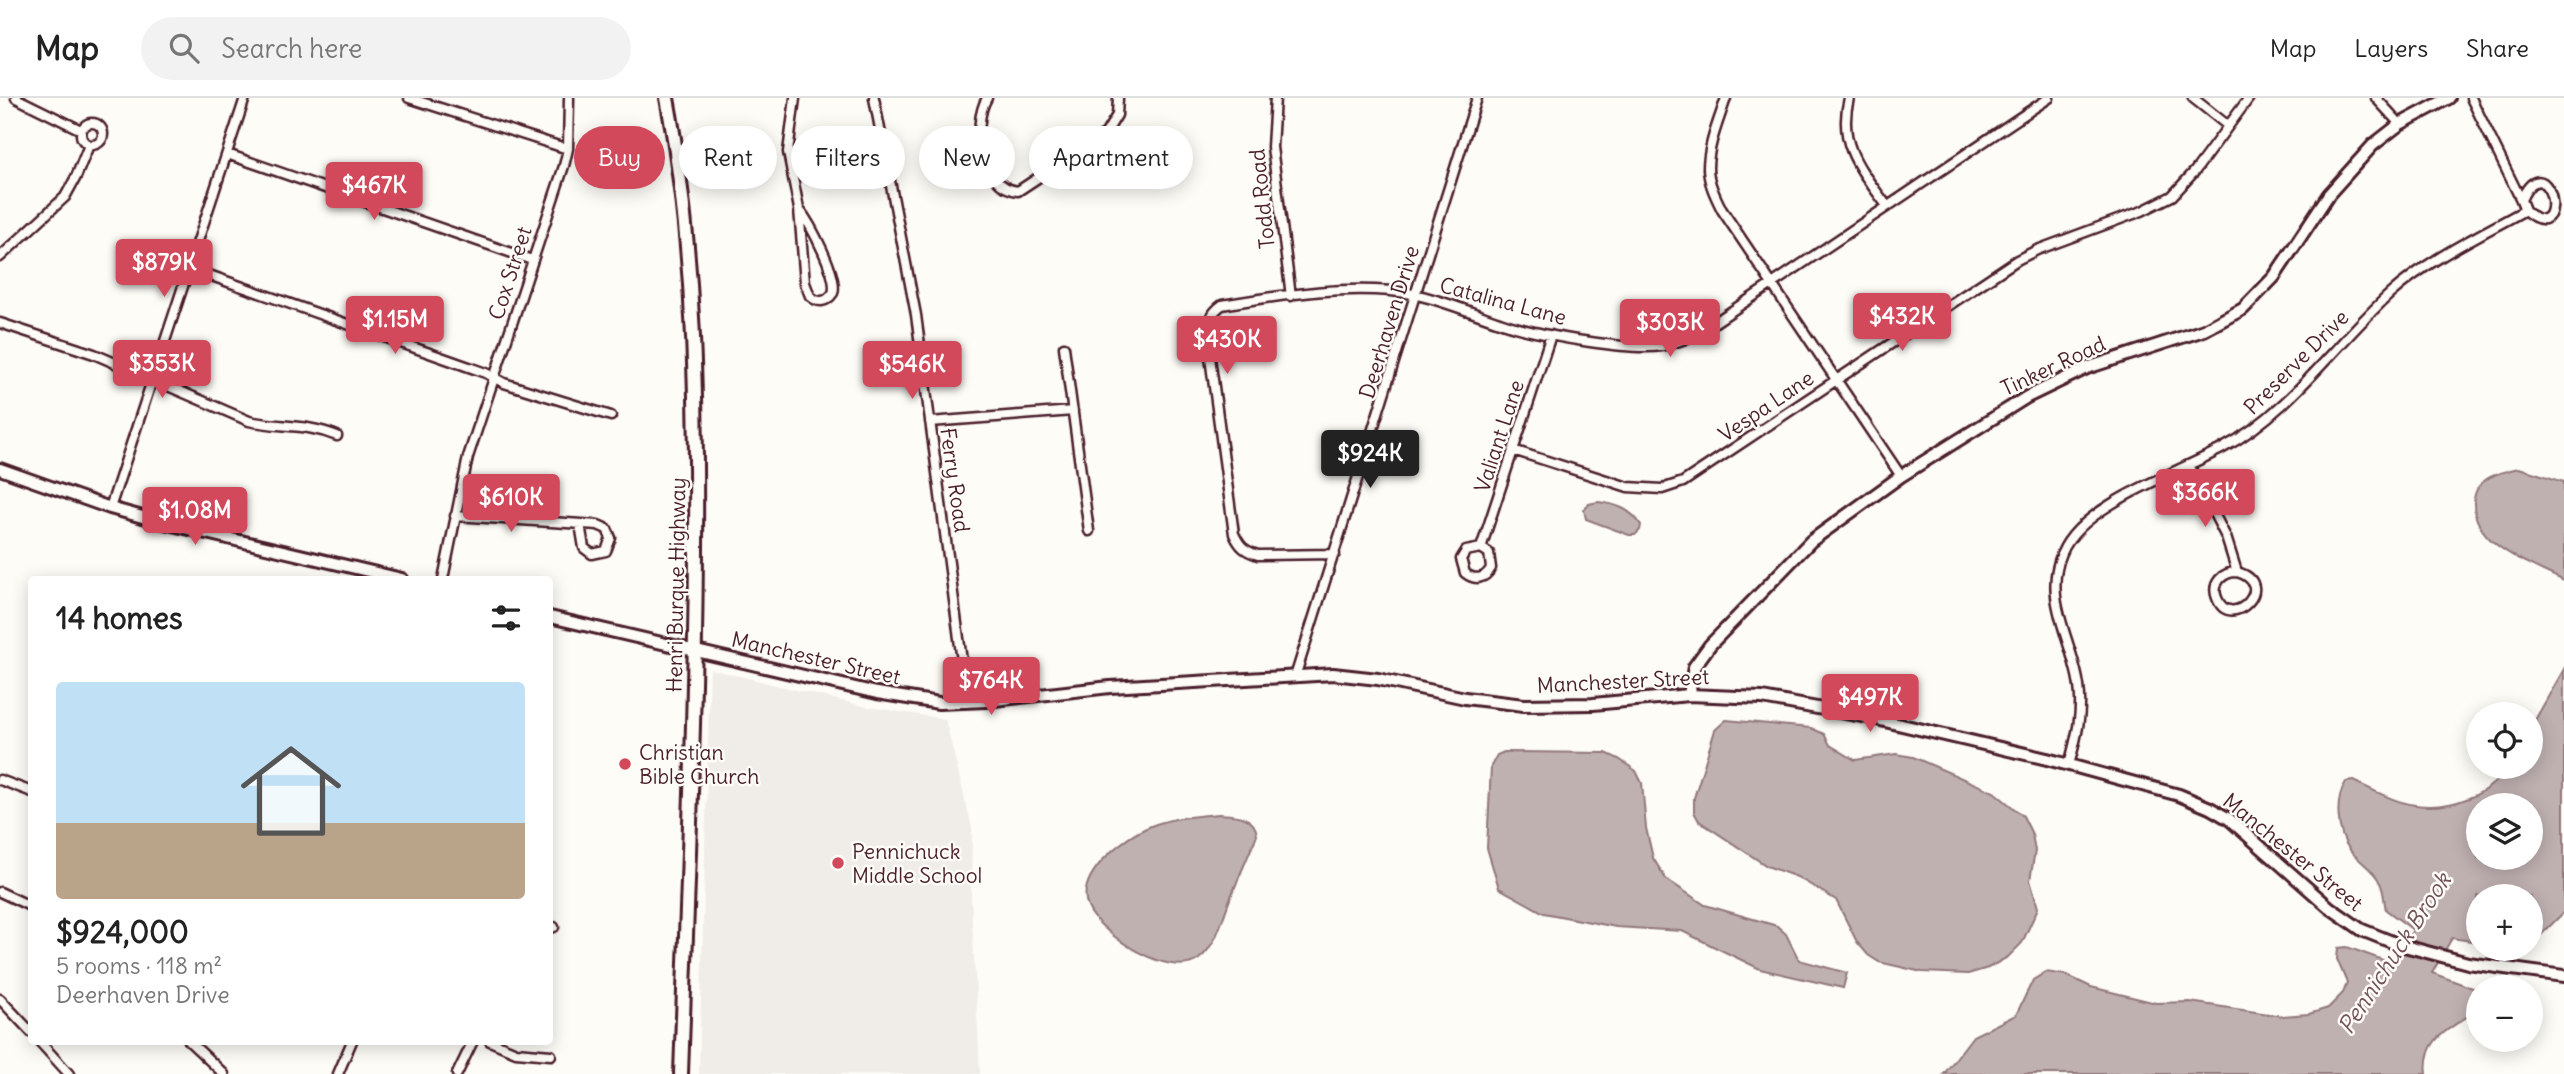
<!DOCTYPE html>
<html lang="en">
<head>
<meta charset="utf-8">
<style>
	:root { --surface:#fff; --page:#f2f2f2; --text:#222; --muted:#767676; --line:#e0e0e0; --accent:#d1495b }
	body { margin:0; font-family:Delius,sans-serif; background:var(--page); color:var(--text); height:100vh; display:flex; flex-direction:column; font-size:26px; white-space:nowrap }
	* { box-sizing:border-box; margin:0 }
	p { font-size:23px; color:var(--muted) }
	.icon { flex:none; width:38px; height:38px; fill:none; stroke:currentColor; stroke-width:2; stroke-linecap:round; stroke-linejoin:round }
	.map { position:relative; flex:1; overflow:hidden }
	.sheet { position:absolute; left:28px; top:478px; width:525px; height:469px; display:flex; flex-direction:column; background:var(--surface); border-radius:7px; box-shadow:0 4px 18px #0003 }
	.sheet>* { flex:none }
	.hud { position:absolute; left:574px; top:28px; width:665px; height:63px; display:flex; gap:14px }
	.controls { position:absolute; left:2466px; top:604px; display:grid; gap:14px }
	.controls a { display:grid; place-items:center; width:77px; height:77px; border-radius:50%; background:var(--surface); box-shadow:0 4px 18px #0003; font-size:35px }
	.price { position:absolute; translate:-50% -60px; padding:0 16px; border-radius:7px; background:var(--accent); color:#fff; font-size:23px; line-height:46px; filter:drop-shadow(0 2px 4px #0008) }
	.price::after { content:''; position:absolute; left:50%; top:42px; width:21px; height:16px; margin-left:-10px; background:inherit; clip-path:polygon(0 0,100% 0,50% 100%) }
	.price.on { background:#222; color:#fff }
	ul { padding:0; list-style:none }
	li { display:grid; align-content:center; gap:14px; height:371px; padding:0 28px }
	li span { display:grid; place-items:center; height:217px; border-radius:7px; color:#555 }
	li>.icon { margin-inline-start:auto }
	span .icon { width:126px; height:126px; fill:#fffc; stroke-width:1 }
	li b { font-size:30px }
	h2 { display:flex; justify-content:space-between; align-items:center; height:84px; padding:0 28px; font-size:30px }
	.pill { padding:0 24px; border-radius:32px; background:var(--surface); box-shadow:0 4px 18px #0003; font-size:24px; line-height:63px }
	.pill.on { background:var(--accent); color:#fff }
	header { display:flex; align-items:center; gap:42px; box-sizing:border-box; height:98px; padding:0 35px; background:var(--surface); border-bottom:2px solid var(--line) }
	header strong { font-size:33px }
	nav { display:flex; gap:38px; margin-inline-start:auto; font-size:24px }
	.search { width:490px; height:63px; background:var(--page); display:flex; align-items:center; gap:18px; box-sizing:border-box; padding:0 24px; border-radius:38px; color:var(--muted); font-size:26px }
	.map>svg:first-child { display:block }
	.built { fill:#f0ece8 }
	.water { fill:#c0b1b1; stroke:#91777b; stroke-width:2; fill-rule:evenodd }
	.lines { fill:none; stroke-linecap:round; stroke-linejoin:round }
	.street-casing { stroke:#4a1f2b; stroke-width:13 }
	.secondary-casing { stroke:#4a1f2b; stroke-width:16 }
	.primary-casing { stroke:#4a1f2b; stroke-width:18 }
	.street { stroke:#fdfcf7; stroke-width:8 }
	.secondary { stroke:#fdfcf7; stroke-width:10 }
	.primary { stroke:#fdfcf7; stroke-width:12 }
	.poi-dot { fill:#d1495b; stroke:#fdfcf7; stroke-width:2.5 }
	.labels { text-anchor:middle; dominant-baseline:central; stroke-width:5; stroke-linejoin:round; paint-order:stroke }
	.street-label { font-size:21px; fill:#4a1f2b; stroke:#fdfcf7 }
	.poi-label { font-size:21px; fill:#4a1f2b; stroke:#fdfcf7; text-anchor:start }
	.water-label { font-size:23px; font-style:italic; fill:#73525a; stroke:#fdfcf7 }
</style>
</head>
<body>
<header>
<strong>Map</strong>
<div class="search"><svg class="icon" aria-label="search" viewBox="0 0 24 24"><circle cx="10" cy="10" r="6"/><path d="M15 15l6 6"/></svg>Search here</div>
<nav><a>Map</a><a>Layers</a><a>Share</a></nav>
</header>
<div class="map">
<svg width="2564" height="976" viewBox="0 0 2564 976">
	<rect width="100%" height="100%" fill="#fdfcf7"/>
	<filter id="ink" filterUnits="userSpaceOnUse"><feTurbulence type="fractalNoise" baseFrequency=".0143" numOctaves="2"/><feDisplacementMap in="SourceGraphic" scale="14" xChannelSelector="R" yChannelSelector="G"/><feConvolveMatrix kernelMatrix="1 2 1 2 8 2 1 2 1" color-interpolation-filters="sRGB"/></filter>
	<g filter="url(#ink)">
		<!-- built -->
		<path class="built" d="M710,571l153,37 82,13 27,109 -1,70 9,176h-281z"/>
		<!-- water -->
		<path class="water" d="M2519,370l45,14v99c-34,-18 -93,-35 -90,-81 2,-23 27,-28 45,-32z
			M1598,404c18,2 33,7 43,23l-1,5 -5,5h-6l-43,-16 -2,-9 5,-6z
			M2564,571v243l-24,24 -9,4 -1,-44h-52v46l-26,-4 -20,35 46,17v19c-24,19 -56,27 -51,65h-483l29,-38 43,-21 17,-35 13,-8 20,3 25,12 65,16 34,-1 92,14 27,-2 19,-6 15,-15 4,-10 -10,-24 1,-11 9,-1 44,16 22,-33 -27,-20c-2,-8 -2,-20 -6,-27 -5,-13 -22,-22 -30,-33 -13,-17 -16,-50 -4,-68l7,-1c20,9 41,21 62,24 34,5 74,-9 93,-38l22,-1 1,-39zM2478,707h52v53h-52z
			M1726,622l85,8 13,6 6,11 25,15 41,-6 17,3 81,35 29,24 9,18 3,17 -5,29 8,28 -16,35 -14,14 -20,11 -20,6 -46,-2 -43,-10 -11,-7 -11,-13 -21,-42 -39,-23 -30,-11 -68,-45 -5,-9v-14l21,-68z
			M1504,654l102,1 13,6 17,12 6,12 4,45 7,30 13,21 39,26 72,21 9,8 13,26 48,13 -4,15 -83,-19 -78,-38 -66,-4 -72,-14 -45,-25 -12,-40 4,-82 6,-11z
			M1219,716c16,1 36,1 38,21 -9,21 -18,42 -27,64 -8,20 -13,46 -31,60 -28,22 -100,-25 -111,-52 -14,-32 37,-71 63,-81 22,-9 45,-10 68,-12z"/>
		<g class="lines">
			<!-- street casing -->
			<g class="street-casing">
				<path id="street" d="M16,0l65,32
					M409,0l159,51
					M795,0l-7,54 11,57 6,74 5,13c9,8 17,6 23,-3 6,-16 -23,-70 -34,-84
					M874,0l42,217 46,346 3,42
					M987,0c-16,27 -7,89 31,93l88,-58 11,-18 1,-17
					M1275,0l-3,49 19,149
					M1726,0c-7,22 -18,47 -18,70 0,14 8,30 14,42l179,266
					M1849,0c-12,47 12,72 38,108
					M2193,0l34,27
					M2376,0l24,26
					M2471,0l50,102
					M81 36a11 11 0 1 1 22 0a11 11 0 1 1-22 0Z
					M227,56l305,106
					M0,159l65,-60 11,-20 13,-32
					M189,170l297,105 18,10 107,33
					M0,225l94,31 155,67c31,7 57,2 88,15
					M1064,249l25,184
					M930,324l143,-11
					M1513,352l115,37 34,2 21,-7 334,-222 20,-10 105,-39 30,-15 23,-25 54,-73
					M2189,367l37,72 11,35c43,12 -7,61 -20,26 -6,-15 6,-26 20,-26
					M110,410l135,-410
					M455,418l143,9 9,4 4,9 -5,13 -14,3 -8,-6 -4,-24
					M1481,450l-15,3 -5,8 4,14c10,8 20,6 26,-5l-2,-15 -8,-5 70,-213
					M1335,456l-77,1c-13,-4 -18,-8 -24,-21l-27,-199c1,-14 4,-22 15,-30 60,-10 132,-22 191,-11 34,7 68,23 102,33 32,9 115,24 147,19 15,-3 27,-8 40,-15l347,-233
					M443,481l25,-122 96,-291 4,-17 1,-51
					M1295,579l182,-579
					M2069,667c7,-26 14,-51 10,-79 -6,-45 -37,-87 -17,-133 19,-48 116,-80 161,-105 67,-36 112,-104 167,-154 40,-36 89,-58 135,-84 6,6 12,10 20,9 19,-8 -3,-67 -24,-19l4,10
					M0,682l32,12
					M0,794l32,15
					M550,830l4,-1
					M0,901l32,34
					M39,943l30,33
					M189,943l35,33
					M490,943l26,11 35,3
					M338,976l14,-33
					M457,976l16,-33"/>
			</g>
			<!-- secondary casing -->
			<g class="secondary-casing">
				<path id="secondary" d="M0,371l110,39 58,16 234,55
					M550,519l327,76 62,10 47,-2 124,-14 223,-13 45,5 87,19 59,7 69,-1 96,-9 73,3 110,20 175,41 132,36 31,13 19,11 100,88 33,23 35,14 71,19 96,13
					M1689,597l5,-28 16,-22 101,-104 90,-65 126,-79 60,-29 117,-38 39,-21 31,-32 55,-83 44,-49 27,-21 49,-26"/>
			</g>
			<!-- primary casing -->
			<g class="primary-casing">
				<path id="primary" d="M667,0c28,149 30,302 29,453 -1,174 -9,349 -15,523"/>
			</g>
			<!-- street -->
			<use href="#street" class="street"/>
			<!-- secondary -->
			<use href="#secondary" class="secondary"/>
			<!-- primary -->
			<use href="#primary" class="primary"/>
		</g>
	</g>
	<!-- markers -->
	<g class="poi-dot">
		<circle cx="625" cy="666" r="7"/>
		<circle cx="838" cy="765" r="7"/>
	</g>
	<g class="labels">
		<!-- street labels -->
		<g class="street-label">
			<text transform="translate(1262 101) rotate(-96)">Todd Road</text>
			<text transform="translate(510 175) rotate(-72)">Cox Street</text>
			<text transform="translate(1503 203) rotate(15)">Catalina Lane</text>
			<text transform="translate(1389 224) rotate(-73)">Deerhaven Drive</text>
			<text transform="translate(2296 264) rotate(-45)">Preserve Drive</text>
			<text transform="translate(2053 268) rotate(-25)">Tinker Road</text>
			<text transform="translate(1766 308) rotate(-34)">Vespa Lane</text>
			<text transform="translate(1499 338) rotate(-72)">Valiant Lane</text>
			<text transform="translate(955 382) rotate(82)">Ferry Road</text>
			<text transform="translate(676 487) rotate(-89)">Henri Burque Highway</text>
			<text transform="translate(816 560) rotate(13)">Manchester Street</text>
			<text transform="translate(1623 583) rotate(-3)">Manchester Street</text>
			<text transform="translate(2293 754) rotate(39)">Manchester Street</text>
		</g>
		<!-- poi labels -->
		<g class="poi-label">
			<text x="639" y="654">Christian<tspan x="639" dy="24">Bible Church</tspan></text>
			<text x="852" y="753">Pennichuck<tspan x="852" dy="24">Middle School</tspan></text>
		</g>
		<!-- water labels -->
		<g class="water-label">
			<text transform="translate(2394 855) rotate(-57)">Pennichuck Brook</text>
		</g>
	</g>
</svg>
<div class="controls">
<a><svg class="icon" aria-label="locate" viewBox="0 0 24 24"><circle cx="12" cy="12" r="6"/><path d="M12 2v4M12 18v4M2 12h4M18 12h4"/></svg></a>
<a><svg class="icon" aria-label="layers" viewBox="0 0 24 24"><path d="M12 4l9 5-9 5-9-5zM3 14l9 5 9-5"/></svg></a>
<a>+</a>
<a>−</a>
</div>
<b class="price" style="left:374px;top:124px">$467K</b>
<b class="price" style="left:164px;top:201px">$879K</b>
<b class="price" style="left:1902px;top:255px">$432K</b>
<b class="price" style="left:395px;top:258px">$1.15M</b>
<b class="price" style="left:1670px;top:261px">$303K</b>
<b class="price" style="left:1227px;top:278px">$430K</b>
<b class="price" style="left:162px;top:302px">$353K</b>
<b class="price" style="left:912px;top:303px">$546K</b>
<b class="price on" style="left:1370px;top:392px">$924K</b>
<b class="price" style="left:2205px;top:431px">$366K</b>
<b class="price" style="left:511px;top:436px">$610K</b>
<b class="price" style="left:195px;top:449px">$1.08M</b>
<b class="price" style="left:991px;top:619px">$764K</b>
<b class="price" style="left:1870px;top:636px">$497K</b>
<div class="hud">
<a class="pill on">Buy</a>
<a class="pill">Rent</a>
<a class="pill">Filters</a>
<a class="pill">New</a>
<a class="pill">Apartment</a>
</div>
<section class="sheet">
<h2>14 homes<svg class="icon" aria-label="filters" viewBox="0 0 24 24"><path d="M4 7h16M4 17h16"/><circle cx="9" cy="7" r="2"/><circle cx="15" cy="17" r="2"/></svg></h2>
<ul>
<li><span style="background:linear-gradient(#bfe0f5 65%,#b9a48a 0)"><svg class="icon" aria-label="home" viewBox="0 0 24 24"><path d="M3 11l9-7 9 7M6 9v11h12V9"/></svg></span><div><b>$924,000</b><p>5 rooms · 118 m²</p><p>Deerhaven Drive</p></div></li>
</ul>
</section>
</div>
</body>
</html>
